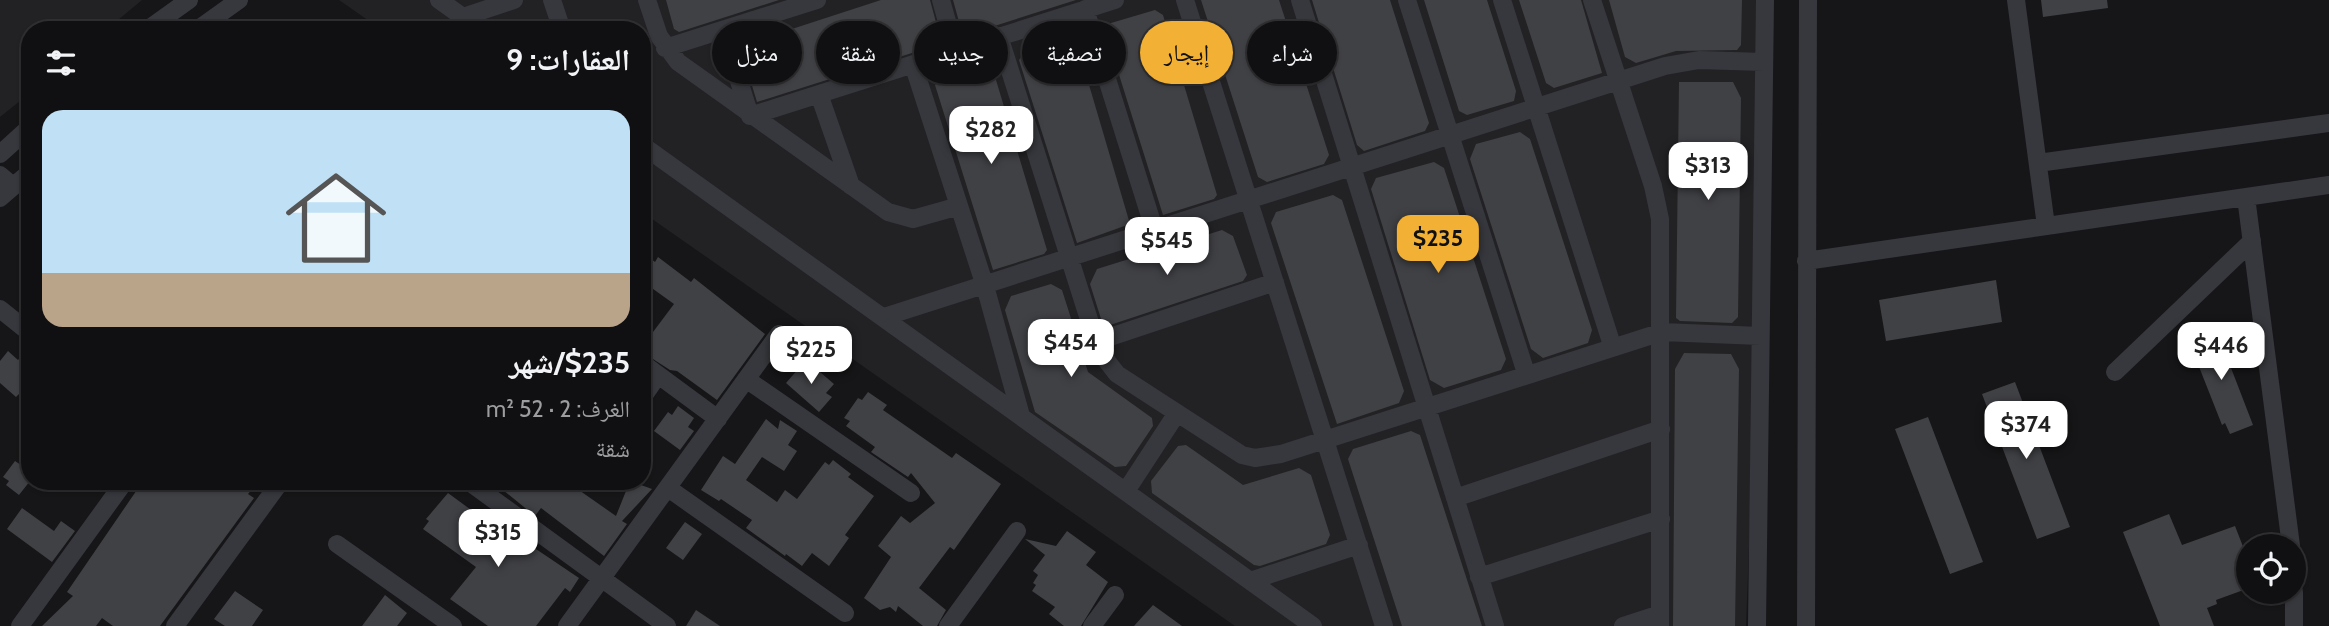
<!DOCTYPE html>
<html lang="ar">
<head>
<meta charset="utf-8">
<style>
	:root { --surface:#101012; --page:#19191b; --text:#f1f3f6; --muted:#9c9d9f; --line:#303032; --accent:#f2b134 }
	body { margin:0; font-family:Cabin,"Noto Naskh Arabic",sans-serif; background:var(--page); color:var(--text); direction:rtl; height:100vh; display:flex; flex-direction:column; font-size:26px; white-space:nowrap }
	* { box-sizing:border-box; margin:0 }
	p { font-size:23px; color:var(--muted) }
	.icon { flex:none; width:38px; height:38px; fill:none; stroke:currentColor; stroke-width:2; stroke-linecap:round; stroke-linejoin:round }
	.map { position:relative; flex:1; overflow:hidden; direction:ltr }
	.details { position:absolute; left:21px; top:21px; width:630px; height:469px; display:flex; flex-direction:column; background:var(--surface); border-radius:28px; box-shadow:0 2px 5px #0004,0 0 0 2px var(--line); direction:rtl }
	.details>* { flex:none }
	.guide { position:absolute; left:672px; top:21px; width:665px; height:63px; direction:rtl; display:flex; gap:14px }
	.controls { position:absolute; left:2236px; top:534px; display:grid; gap:14px }
	.controls a { display:grid; place-items:center; width:70px; height:70px; border-radius:50%; background:var(--surface); box-shadow:0 2px 5px #0004,0 0 0 2px var(--line); font-size:35px }
	.price { position:absolute; translate:-50% -60px; padding:0 16px; border-radius:14px; background:#fff; color:#222; font-size:23px; line-height:46px; filter:drop-shadow(0 2px 4px #0008) }
	.price::after { content:''; position:absolute; left:50%; top:42px; width:21px; height:16px; margin-left:-10px; background:inherit; clip-path:polygon(0 0,100% 0,50% 100%) }
	.price.selected { background:var(--accent); color:#111 }
	ul { padding:0; list-style:none }
	li { display:grid; align-content:center; gap:14px; height:371px; padding:0 21px }
	li span { display:grid; place-items:center; height:217px; border-radius:21px; color:#555 }
	li>.icon { margin-inline-start:auto }
	span .icon { width:126px; height:126px; fill:#fffc; stroke-width:1 }
	li b { font-size:30px }
	h2 { display:flex; justify-content:space-between; align-items:center; height:84px; padding:0 21px; font-size:30px }
	.pill { padding:0 24px; border-radius:32px; background:var(--surface); box-shadow:0 2px 5px #0004,0 0 0 2px var(--line); font-size:24px; line-height:63px }
	.pill.selected { background:var(--accent); color:#111 }
	.map>svg:first-child { display:block }
	.built { fill:#222225 }
	.building { fill:#404145 }
	.lines { fill:none; stroke-linecap:round; stroke-linejoin:round }
	.minor { stroke:#37383d; stroke-width:18 }
</style>
</head>
<body>
<div class="map">
<svg width="2329" height="626" viewBox="0 0 2329 626">
	<rect width="100%" height="100%" fill="#161618"/>
	<!-- built -->
	<path class="built" d="M0,0h142l-36,30h-76v63l-30,24z
		M339,0h1431l-24,626h-511l-593,-414v-182h-260z"/>
	<!-- building -->
	<path class="building" d="M666,0h113l-100,32 -5,-3z
		M881,0h49l10,37 -6,9 -177,56 -17,-56z
		M953,0h123l-113,36z
		M1201,0h78l50,155 -5,9 -57,18 -9,-5z
		M1312,0h78l39,123 -4,8 -61,20 -7,-6z
		M1424,0h63l29,91 -2,10 -47,14 -8,-4z
		M1519,0h62l21,73 -48,15 -8,-5z
		M1609,0h133l-1,45 -4,5 -61,1 -40,12 -11,-6z
		M2041,0h66l1,8 -65,9z
		M1155,10l8,5 54,180 -3,4 -51,16 -58,-185 6,-7z
		M1069,39l8,5 53,180 -53,19 -58,-183 5,-7z
		M986,64l7,6 54,180 -3,4 -51,16 -58,-185 6,-7z
		M1679,82h54l8,16 -3,219 -6,6 -52,-2 -4,-3z
		M1520,132l10,7 62,191 -4,13 -45,15 -12,-9 -61,-190 6,-15z
		M1434,162l10,6 62,191 -5,11 -57,18 -14,-8 -59,-191 5,-11z
		M1333,195l9,5 62,191 -5,12 -62,21 -66,-201 5,-11z
		M1222,230l11,6 14,39 -4,6 -133,44 -8,-3 -12,-38 7,-15z
		M642,252l13,10 3,-5 33,25 3,-4 71,56 -48,66 -40,-29 -7,-1 -28,-18v-22l8,6 24,-32 -32,-23z
		M1996,280l6,42 -116,19 -7,-41z
		M1051,284l11,6 26,82 64,46 1,8 -27,40 -11,1 -80,-55 -30,-102 6,-14z
		M2216,329l37,96 -23,9 -5,-11 -3,2 -30,-76 4,-2 -3,-9z
		M30,347v54l-10,-8 -4,4 -16,-14v-22l8,-10 10,9z
		M1684,353l47,1 8,15 -4,257h-62l2,-257z
		M806,360l28,24 -8,9 6,4 -13,15 -33,-29z
		M2015,382l55,145 -33,12 -55,-145z
		M868,392l19,13 -4,5 69,48 4,-5 45,31 -47,66 -4,-3 -31,41 27,22 -9,16h-14l-25,-20 -2,6 -6,-5 -10,3 -16,-12 27,-41 -13,-11 23,-30 9,7 25,-20 -24,-30 -3,4 -37,-25 4,-5 -29,-21 4,-5 -6,-3 14,-20 4,2z
		M678,406l16,12 -6,9 6,4 -14,19 -26,-19 14,-19 4,3z
		M1928,417l55,145 -33,12 -55,-145z
		M766,419l12,10 2,-9 17,11 -9,14 9,6 -13,20 -22,-14 -16,23 31,22 8,-12 12,9 28,-37 4,3 4,-5 18,14 -3,3 26,19 -29,39 4,3 -20,28 -17,-13 -10,13 -16,-12 -1,2 -39,-28 6,-8 -31,-21 -2,2 -18,-11 22,-34 12,8z
		M1411,431l9,4 62,191h-80l-54,-167 5,-10z
		M1186,445l57,40 56,-17 12,7 19,60 -4,9 -66,22 -6,-1 -102,-72 -1,-12 27,-35z
		M15,461l15,10v10l-11,14 -13,-10 3,-4 -6,-4z
		M143,481h116l-11,13 6,4 -94,128h-47l-11,-8 -6,8h-54l31,-30 -6,-4z
		M492,481h74l50,35 14,-35 22,8 -30,32 5,3 -23,32 -63,-48 -6,8z
		M448,493l64,47 6,-8 12,13 49,33 -9,14 -5,-4 -29,38h-48l-38,-27 26,-32 -53,-38 6,-8 -3,-2z
		M22,508l32,23 7,-10 14,10 -23,31 -45,-33z
		M2169,514l13,31 53,-19 14,36v26l-33,12 1,4 -10,4 7,18h-54l-37,-94z
		M685,522l17,12 -19,26 -17,-12z
		M1067,531l29,21 -10,13 22,17 -27,44h-17l-15,-12 6,-7 -23,-16 4,-6 -3,-2 5,-8 -5,-4 12,-16 -20,-16 31,7z
		M235,591l28,19 -11,16h-27l-11,-7z
		M385,595l22,18 -10,13h-35z
		M1153,605l29,21h-48z
		M696,610l24,16h-34z"/>
	<g class="lines">
		<!-- minor -->
		<path class="minor" d="M439,0l42,30
			M552,0l10,30
			M647,0l12,36 19,26 210,150 25,7 46,-13
			M941,0l14,50
			M1185,0l199,626
			M1300,0l195,626
			M1407,0l119,373
			M1502,0l110,345
			M1592,0l61,186 7,33v407
			M2016,0l30,226
			M1085,9l70,223
			M463,17l51,-17
			M147,30l42,-30
			M197,30l42,-30
			M723,30l27,86 365,-116
			M999,36l100,315 18,23 125,81 13,3 26,-4 381,-122 98,4
			M665,48l152,-48
			M913,64l72,222 36,130
			M819,94l32,92
			M642,145l671,481
			M0,154l30,-27
			M2038,163l291,-40
			M0,175l13,11
			M2246,197l45,349
			M0,198l30,-26
			M1806,261l523,-76
			M642,300l1,1
			M0,309l30,24
			M884,317l781,-251 34,-6 65,2
			M1095,342l180,-60
			M642,363l76,56
			M2115,372l137,-131
			M746,379l165,114
			M642,398l16,-23
			M468,481l199,145
			M668,488l177,125
			M1126,491l51,-78
			M1455,498l206,-69
			M337,544l116,82
			M1479,577l182,-58
			M1250,581l109,-36
			M20,626l105,-145
			M175,626l106,-145
			M567,626l212,-292
			M948,626l69,-95
			M1092,626l23,-31
			M1623,626l37,-12
			M1757,626l8,-626
			M1806,626l2,-626
			M2294,626v-34"/>
	</g>
</svg>
<div class="controls">
<a><svg class="icon" aria-label="locate" viewBox="0 0 24 24"><circle cx="12" cy="12" r="6"/><path d="M12 2v4M12 18v4M2 12h4M18 12h4"/></svg></a>
</div>
<b class="price" style="left:991px;top:166px">$282</b>
<b class="price" style="left:1708px;top:202px">$313</b>
<b class="price selected" style="left:1438px;top:275px">$235</b>
<b class="price" style="left:1167px;top:277px">$545</b>
<b class="price" style="left:1071px;top:379px">$454</b>
<b class="price" style="left:2221px;top:382px">$446</b>
<b class="price" style="left:811px;top:386px">$225</b>
<b class="price" style="left:2026px;top:461px">$374</b>
<b class="price" style="left:498px;top:569px">$315</b>
<div class="guide">
<a class="pill">شراء</a>
<a class="pill selected">إيجار</a>
<a class="pill">تصفية</a>
<a class="pill">جديد</a>
<a class="pill">شقة</a>
<a class="pill">منزل</a>
</div>
<section class="details">
<h2>العقارات: 9<svg class="icon" aria-label="filters" viewBox="0 0 24 24"><path d="M4 7h16M4 17h16"/><circle cx="9" cy="7" r="2"/><circle cx="15" cy="17" r="2"/></svg></h2>
<ul>
<li><span style="background:linear-gradient(#bfe0f5 75%,#b9a48a 0)"><svg class="icon" aria-label="home" viewBox="0 0 24 24"><path d="M3 11l9-7 9 7M6 9v11h12V9"/></svg></span><div><b>$235/شهر</b><p>الغرف: 2 · 52 m²</p><p>شقة</p></div></li>
</ul>
</section>
</div>
</body>
</html>
